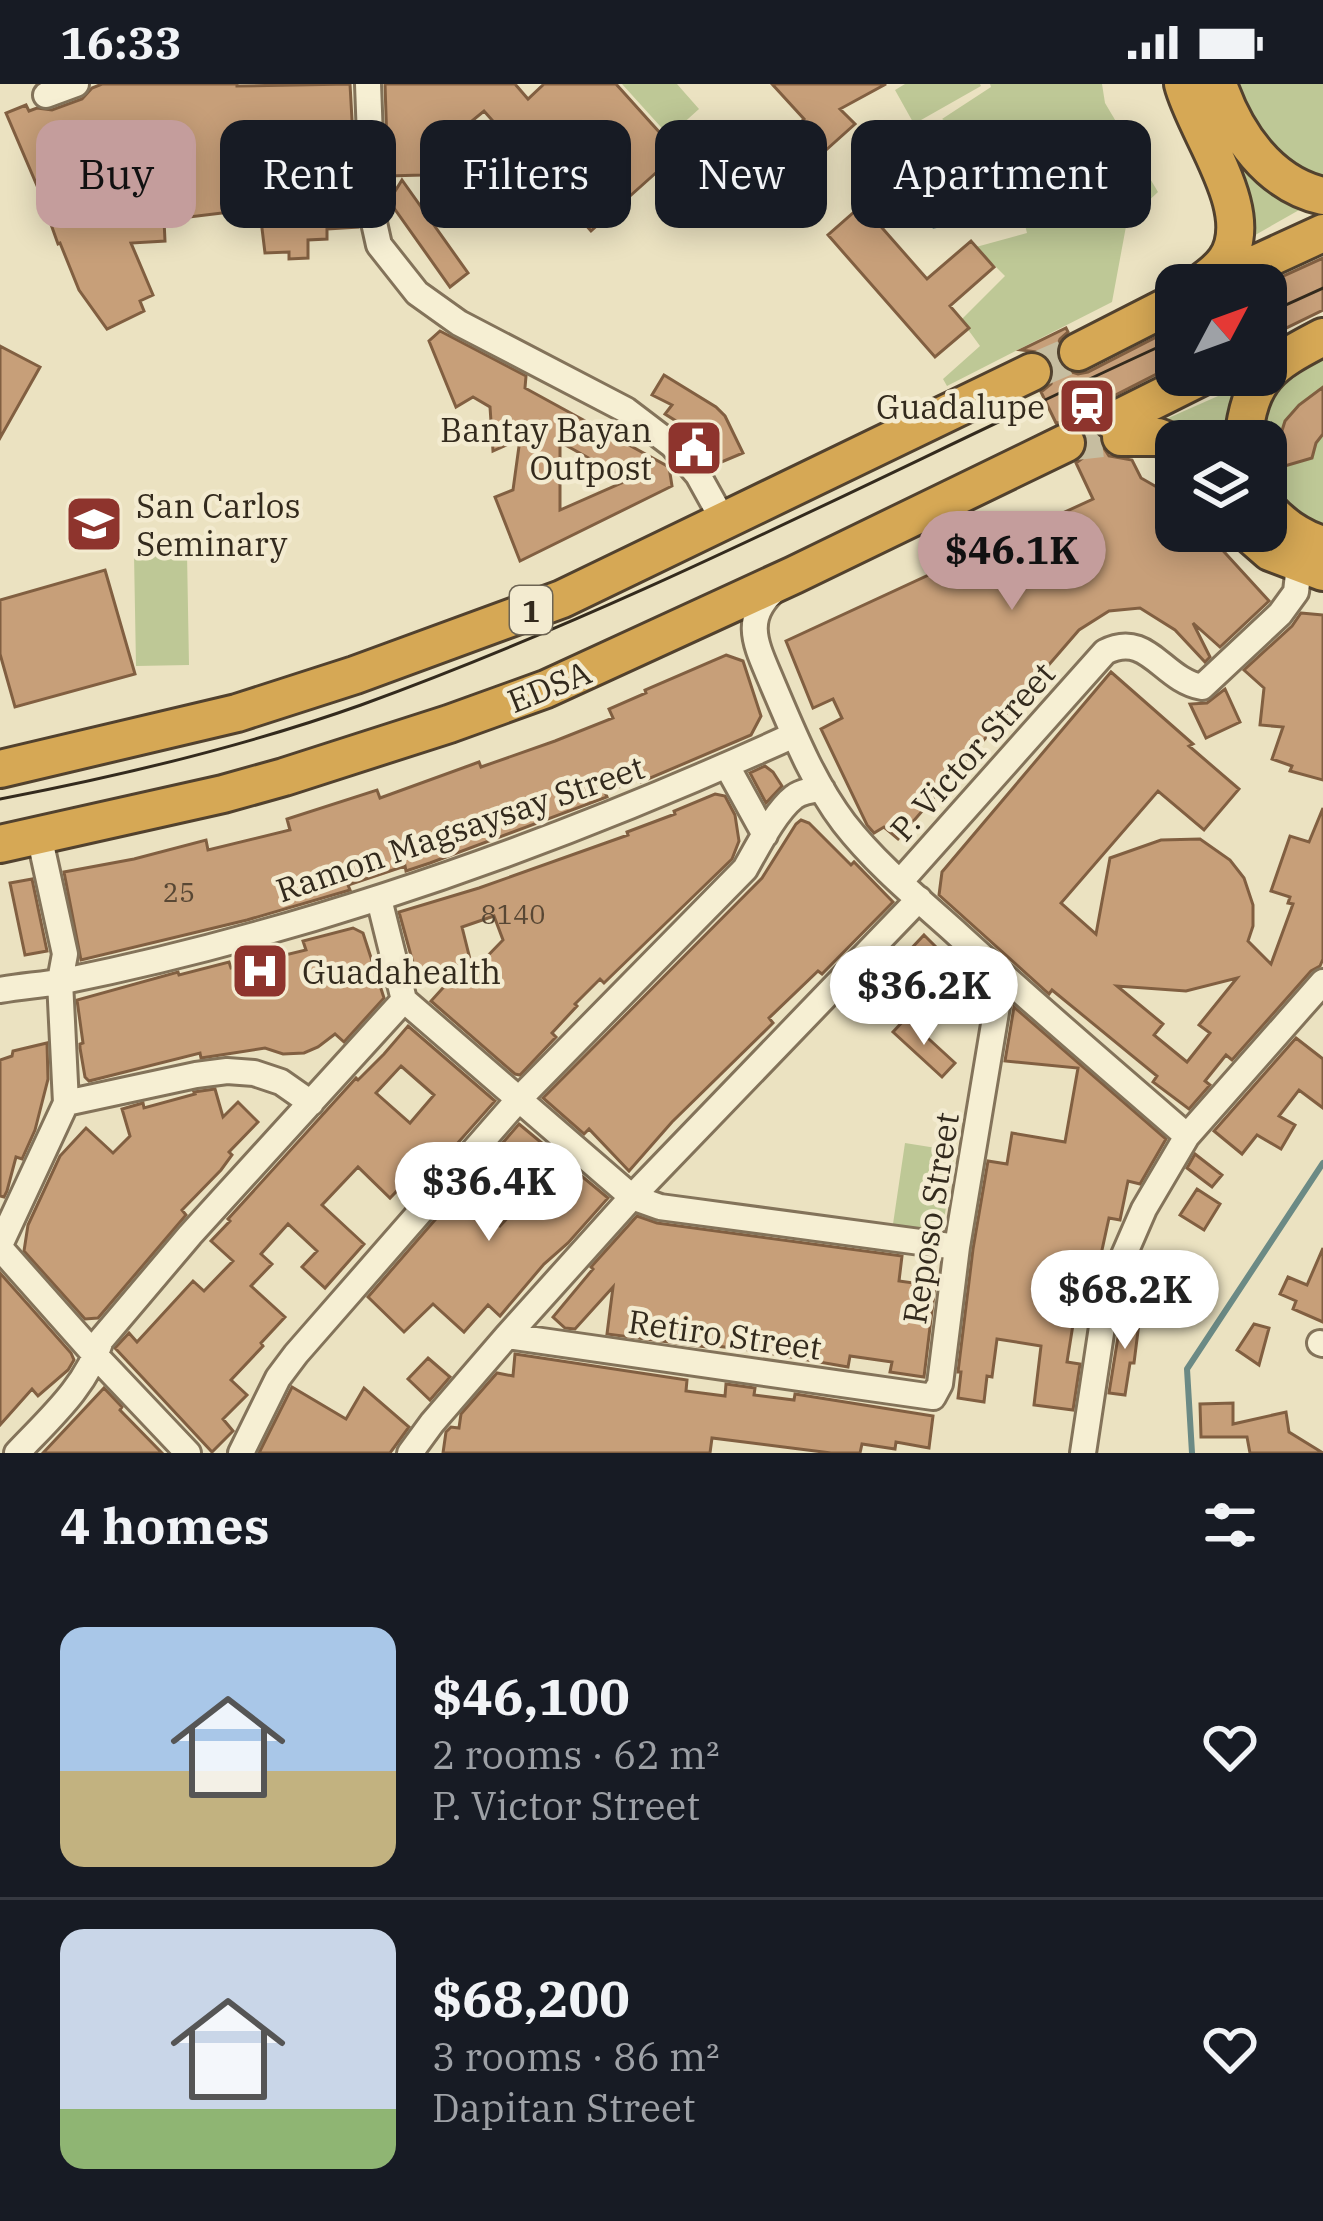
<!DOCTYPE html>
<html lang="en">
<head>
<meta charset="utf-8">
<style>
	:root { --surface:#171b24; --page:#242831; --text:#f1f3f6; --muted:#9ea1a6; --line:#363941; --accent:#c49d9c }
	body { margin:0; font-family:"IBM Plex Serif",serif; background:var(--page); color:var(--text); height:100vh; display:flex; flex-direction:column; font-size:45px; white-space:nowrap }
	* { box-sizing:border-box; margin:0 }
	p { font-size:39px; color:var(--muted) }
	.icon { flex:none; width:66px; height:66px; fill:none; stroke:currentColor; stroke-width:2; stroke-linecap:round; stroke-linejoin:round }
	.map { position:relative; height:1369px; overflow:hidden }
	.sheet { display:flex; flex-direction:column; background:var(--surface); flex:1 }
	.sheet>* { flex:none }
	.banner { position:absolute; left:36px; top:36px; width:1251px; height:108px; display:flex; gap:24px }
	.needle { width:78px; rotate:49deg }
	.controls { position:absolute; left:1155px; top:180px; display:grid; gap:24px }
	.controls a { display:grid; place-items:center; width:132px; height:132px; border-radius:24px; background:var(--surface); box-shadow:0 6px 30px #0003; font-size:60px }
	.price { position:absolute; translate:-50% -102px; padding:0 27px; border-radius:42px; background:#fff; color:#222; font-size:39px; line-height:78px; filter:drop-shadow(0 3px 6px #0008) }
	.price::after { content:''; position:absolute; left:50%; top:72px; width:36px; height:27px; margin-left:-18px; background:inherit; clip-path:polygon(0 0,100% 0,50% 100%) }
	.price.active { background:var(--accent); color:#111 }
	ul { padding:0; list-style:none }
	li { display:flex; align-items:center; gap:36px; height:300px; padding:0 60px }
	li+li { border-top:3px solid var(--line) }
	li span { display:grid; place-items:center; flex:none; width:336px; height:240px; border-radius:24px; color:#555 }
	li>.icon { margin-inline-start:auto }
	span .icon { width:144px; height:144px; fill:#fffc; stroke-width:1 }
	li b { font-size:51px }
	h2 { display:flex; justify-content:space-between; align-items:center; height:144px; padding:0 60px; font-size:51px }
	.chip { padding:0 42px; border-radius:24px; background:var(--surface); box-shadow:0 6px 30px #0003; font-size:42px; line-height:108px }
	.chip.active { background:var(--accent); color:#111 }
	.status { display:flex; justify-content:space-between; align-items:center; height:84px; padding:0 60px; background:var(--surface); direction:ltr }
	.status svg { height:33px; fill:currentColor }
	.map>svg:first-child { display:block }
	.green { fill:#bec896 }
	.water { fill:#a3bdb8; stroke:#6b8a85; stroke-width:3 }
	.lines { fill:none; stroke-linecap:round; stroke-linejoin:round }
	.stream { stroke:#6b8a85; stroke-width:6 }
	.building { fill:#c79f79; stroke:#815f41; stroke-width:3; fill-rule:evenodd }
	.highway-tunnel { stroke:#c6bda0; stroke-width:36; stroke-dasharray:36 18; stroke-linecap:butt }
	.minor-casing { stroke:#83735a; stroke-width:30 }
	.highway-casing { stroke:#51412e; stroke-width:42 }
	.minor { stroke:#f6efd3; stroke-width:24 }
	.highway { stroke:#d6a855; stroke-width:36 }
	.tram { stroke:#332a1d; stroke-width:3 }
	.labels { text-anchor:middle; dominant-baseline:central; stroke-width:9; stroke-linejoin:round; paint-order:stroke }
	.number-label { font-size:27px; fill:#584734 }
	.shield { fill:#f3ebd0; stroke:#6d6453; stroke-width:3 }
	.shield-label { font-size:30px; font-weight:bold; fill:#332a1d }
	.poi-label { font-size:33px; fill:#332a1d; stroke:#f3ebd0; text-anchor:end }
	.street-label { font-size:33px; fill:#332a1d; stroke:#f3ebd0 }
</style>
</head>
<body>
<div class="status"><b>16:33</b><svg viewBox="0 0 49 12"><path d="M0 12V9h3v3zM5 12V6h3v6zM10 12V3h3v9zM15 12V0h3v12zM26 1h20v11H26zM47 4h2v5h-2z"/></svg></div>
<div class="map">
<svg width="1323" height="1369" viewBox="0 0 1323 1369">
	<rect width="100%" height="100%" fill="#ebe2c1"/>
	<!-- green -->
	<path class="green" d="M622,0h55l22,25 -30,27z
		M905,0h75l1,2 -67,38 -19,-34z
		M990,0h112l3,19 53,89 -31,29 -15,81 -165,84 -4,-7 37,-33 -19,-26 44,-44 -29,-29 51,-14 -12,-48 -31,-1c-3,-38 -8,-46 -42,-65l49,-32z
		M1203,0l105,121 -58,33z
		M1236,0h87v91c-46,-9 -71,-51 -87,-91z
		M732,42l28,32 -70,61 -28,-33z
		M1323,275v173l-48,-35 -9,-14v-42h-11c3,-45 34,-60 68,-82z
		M1243,301l-14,56h-31l-12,-8 -29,-10z
		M187,469l2,112 -53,1 -2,-112z
		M905,1059l50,8 -13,81 -49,-8z"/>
	<!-- water -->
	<path class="water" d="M1000,102l6,27 -72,14 -6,-27z"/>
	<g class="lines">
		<!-- stream -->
		<path class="stream" d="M1192,1369l-5,-84 136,-206"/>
	</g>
	<!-- building -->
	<path class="building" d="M102,0h135v2l113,-2 8,143 -31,2v10l-19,1v18l-19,1v-7l-24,1 -5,-41 -38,1 -58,7 1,21 -34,2 22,52 -13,6 4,10 -37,18 -28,-39 -19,-47 -2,1 -20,-56 -32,-75 20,-8 3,6 8,-3 15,2 30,-11 10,-11z
		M385,0h130l13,15 16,-15h72l62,69 -87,78 -107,-120 -45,37 1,21h-18v6l-34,1z
		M772,0h114l-46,25 15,15 -39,35 -25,-27 13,-13z
		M951,50l17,5 6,8 2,10 -3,8 -8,8 -81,21 -10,-41z
		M402,96l66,93 -18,14 -61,-86z
		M862,121l65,74 44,-38 23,26 -44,39 19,22 -34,29 -107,-122z
		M1323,174v52l-57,28v-54z
		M1176,243v37l-74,38 -8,8 -3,11 1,9 17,26 23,4 9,18 35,20v33h29l64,70 -49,46 -27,-24 17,34 -5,5 -30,-32 -35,-22 -31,3 -30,19 -181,209 -14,-12 -10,6 -7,-8 -46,-96 21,-11 -9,-19 -20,9 -27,-67 307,-142 -17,-36 8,-6 4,-11 -2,-14 -8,-8 -9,-3 -13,2 -15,-31 10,-8 3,-12 -1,-9 -9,-10 -23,-3 45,-22 2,4 -8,7 -4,11 2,11 7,9 13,4 10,-2z
		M440,247l86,45 -1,12 144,79 3,19 -152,75 -25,-64 18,-7 7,-51 -27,12 -3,-44 -17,-10 -17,10 -27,-66zM560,358l68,38 -68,30z
		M0,262l40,21 -40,71z
		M664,291l52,32 9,9 18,37 -31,13 -12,-30 -35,-22 7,-9 -20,-10z
		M1323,303v47l-7,9 -4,15 -34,10 1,-28 6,-19 14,-16z
		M105,486l30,104 -120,33 -15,-53v-54z
		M1301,529l22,2v165l-33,-9 2,-5 -20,-7 11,-32 -23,-2 4,-37 -20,-18 48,-44z
		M726,571l17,6 18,55 -10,19 -110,47 -1,-3 -35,13 2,5 -177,66 -24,8 -1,-5 -57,19 2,5 -103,30 -166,40 -17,-88 70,-13 72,-19 2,10 82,-20 -3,-11 90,-29 3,8 99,-36 2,5 74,-26 58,-23 -4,-9 37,-16 -1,-3z
		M1111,588l82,72 -4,2 50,43 -35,41 -46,-39 -97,112 35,31 14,-76 51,-18 39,-1 30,21 14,18 9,27v21l-5,15 23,23 22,-60 -5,-1 2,-6 -19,-6 19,-55 19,6 14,-34v151l-3,7 -9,5 -79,89 -6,-5 -21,26 5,4 -21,24 -36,-27 4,-6 -105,-86 -3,4 -110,-99 3,-23zM1237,894l-38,47 11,8 -23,29 -33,-27 9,-11 -46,-38 69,5z
		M1225,605l15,33 -34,16 -16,-34 17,-1z
		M765,682l8,6 9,14 -16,17 -16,-30z
		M715,710l10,2 10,19 4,26 -7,18 -128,124 -4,-4 -25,25 2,2 -25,27 4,4 -36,38 -5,-1 -84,-73 30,-33 -43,13 -19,-69 80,-24 149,-53 -1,-3 48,-18 -1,-3zM494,832l9,24 -30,31 -11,-44z
		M801,736l8,3 42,42 3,-3 39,40 -71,72 -4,-3 -49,47 4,5 -101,99 -43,49 -40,-42 -5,5 -41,-36 219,-220 34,-54z
		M32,795l15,72 -22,4 -15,-72z
		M353,844l10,5 21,65 -40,44 -9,-8 -17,13 -14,6 -21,1 -18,-6 -64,10 -1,-5 -111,28 -4,-4 -5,-29v-4l3,-1 -6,-43 101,-28 1,3 50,-13 2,6 75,-18 -3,-9z
		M924,851l20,20 -48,51 -20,-20z
		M1014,923l152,132 -26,45 -12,-3 -8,39 -11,-2 -21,96 -13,-2 -8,50 13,2 -7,46 -39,-5 7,-59 -44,-7 -5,38 -5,-1 -3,26 -26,-4 3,-26h-3l15,-123 15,-88 19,3 5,-31 53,9 13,-74 -73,-7z
		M906,934l49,45 -13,14 -49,-45z
		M408,942l87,75 -70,79 -10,-8 -25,26 -32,-31 -36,38 42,39 -39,44 -23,-21 15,-16 -29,-27 -27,30 11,10 -21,22 34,31 -24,26 2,3 -32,34 16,15 -24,24 10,12 -21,21 -97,-104 14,-15 8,9 56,-61 11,10 29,-30 -22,-20 19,-20 -2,-2 128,-141 2,2 26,-26zM401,982l33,29 -24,28 -34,-30z
		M1296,954l27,21v49l-24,-18 -20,26 16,9 -14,24 -24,-14 -15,19 -28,-23z
		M47,959l1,36 -13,51 -13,29 -6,-2 -9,34 -3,6 -4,-1v-136l12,-4 1,-5z
		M215,1005l8,28 15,-15 20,20 -29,30 3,3 -11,15 -39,40 4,5 -88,103 -13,1 -61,-68 4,-26 32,-69 26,-28 27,25 17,-17 -8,-27 21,-6 1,5 51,-14 -1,-2z
		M519,1040l89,74 -40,45 -24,21 -44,52 -12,-11 -24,27 -31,-28 -29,28 -36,-35 93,-107 39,36 13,-14 3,3 26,-30 -42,-39z
		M1195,1070l27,21 -10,12 -25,-19z
		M1197,1105l23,15 -16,26 -24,-15z
		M637,1132l20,7 245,33 -3,25 36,5 -11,91 -34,-5 2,-10 -42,-6 -2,11 -98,-17 -43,-5v2l-100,-13 6,-47 -38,42 -10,-1 -12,-11 40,-48 -2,-2z
		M1323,1164v74l-30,-13 3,-8 -16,-7 8,-17 19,8z
		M1174,1173l21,14 -15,21 -20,-14z
		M0,1189l71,80 3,7 -6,10 -30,26 -6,-7 -32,36z
		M1122,1228l18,3 -6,48h-4l-5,32 -16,-2z
		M1254,1240l15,4 -10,37 -22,-15z
		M515,1270l172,26 -1,11 39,5 1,-12 29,4 -1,7 40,5 1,-6 138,22 -4,32 -33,-6 -1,7 -33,-5 -2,9h-29l-119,-15 -2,15h-267l3,-21 5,-5 8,1 2,-14 36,-41 16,3z
		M428,1274l22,19 -20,23 -22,-21z
		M292,1303l54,32 18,-31 45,39 -19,26h-131z
		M104,1304l18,19 -2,3 42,43h-119z
		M1233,1319v21l53,-12 3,20 34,21h-73l-3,-16h-46l-1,-33z"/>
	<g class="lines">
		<!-- highway-tunnel -->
		<path class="highway-tunnel" d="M1032,288l46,-20
			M1066,359l55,-6"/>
		<!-- minor casing -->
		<g class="minor-casing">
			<path id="minor" d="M368,0l5,134 6,27 38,48 42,30 167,87 46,35 26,30 25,45
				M46,11l30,-11
				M777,504c-38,31 -19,60 -4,97 20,47 40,97 71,138 31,40 72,74 110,108 76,70 155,137 233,205
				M727,682l38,69
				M900,798l205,-230c43,-22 57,28 97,35l78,-73 16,-22 3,-27
				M379,815l25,101 228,197 28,10 297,40
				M0,906c21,-4 43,-5 64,-9 252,-51 496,-139 730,-246
				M66,1019l130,-28 31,-4 27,2 27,9 30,21
				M0,1161l66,-142 -6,-122 5,-27 -26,-119
				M0,1164l96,108 92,97
				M507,1252l426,61 7,-13 17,-137 45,-271
				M1320,1259l3,1
				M17,1369c32,-34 70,-67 84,-113l89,-105 214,-235
				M241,1369l37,-75 18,-24 223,-255 226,-230c12,-21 30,-57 49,-72 8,-6 19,-7 28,-8
				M410,1369l22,-30 75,-87 125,-139 287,-298
				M1083,1369l20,-133 11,-42 30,-69 43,-73 136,-154"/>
		</g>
		<!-- highway casing -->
		<g class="highway-casing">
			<path id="highway" d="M1183,0c12,48 76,128 43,176 -7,10 -18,18 -28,25
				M1218,0c17,50 51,100 105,112
				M1210,201l113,-52
				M1078,268l98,-50
				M1113,337l92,-46
				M1121,353h37l18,7
				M1243,357c7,-64 26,-76 80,-104
				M1266,423c16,19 34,31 57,38
				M1246,447l24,21 53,20
				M0,685l237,-56 118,-38 207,-76 470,-227
				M0,760l223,-50 61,-17 165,-53 97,-35 248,-114 272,-132"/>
		</g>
		<!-- minor -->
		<use href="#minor" class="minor"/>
		<!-- highway -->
		<use href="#highway" class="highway"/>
		<!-- tram -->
		<path class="tram" d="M1266,230l57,-26
			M0,715c120,-23 246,-53 361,-94 281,-102 544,-243 815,-366"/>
	</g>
	<!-- icons -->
	<defs>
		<g id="station-square" transform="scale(3)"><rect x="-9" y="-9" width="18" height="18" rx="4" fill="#8e342d" stroke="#f3ebd0"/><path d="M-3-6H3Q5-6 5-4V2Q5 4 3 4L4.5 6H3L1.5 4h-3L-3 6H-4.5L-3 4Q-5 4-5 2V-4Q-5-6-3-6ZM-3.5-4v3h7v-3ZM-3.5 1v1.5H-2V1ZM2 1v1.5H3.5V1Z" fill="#fff"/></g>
		<g id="civic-square" transform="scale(3)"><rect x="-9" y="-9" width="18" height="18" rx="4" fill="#8e342d" stroke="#f3ebd0"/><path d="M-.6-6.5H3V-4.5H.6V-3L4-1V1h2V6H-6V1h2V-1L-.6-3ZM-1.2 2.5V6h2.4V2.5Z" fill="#fff"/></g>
		<g id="university-square" transform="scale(3)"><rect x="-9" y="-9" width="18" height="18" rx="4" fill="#8e342d" stroke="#f3ebd0"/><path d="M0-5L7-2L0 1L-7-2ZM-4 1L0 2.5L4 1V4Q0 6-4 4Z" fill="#fff"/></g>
		<g id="hospital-square" transform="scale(3)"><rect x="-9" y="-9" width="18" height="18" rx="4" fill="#8e342d" stroke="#f3ebd0"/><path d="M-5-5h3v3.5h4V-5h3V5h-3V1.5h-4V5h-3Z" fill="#fff"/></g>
	</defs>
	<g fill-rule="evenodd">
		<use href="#station-square" x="1087" y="322"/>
		<use href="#civic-square" x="694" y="364"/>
		<use href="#university-square" x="94" y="440"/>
		<use href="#hospital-square" x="260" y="887"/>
	</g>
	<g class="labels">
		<!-- number labels -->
		<g class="number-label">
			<text x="179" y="807">25</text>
			<text x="513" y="829">8140</text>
		</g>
		<!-- shield labels -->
		<rect class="shield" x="510" y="502" width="42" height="48" rx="9"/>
		<g class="shield-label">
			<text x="531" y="526">1</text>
		</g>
		<!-- poi labels -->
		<g class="poi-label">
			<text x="1045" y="322">Guadalupe</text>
			<text x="652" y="345">Bantay Bayan<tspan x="652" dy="38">Outpost</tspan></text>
			<text x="136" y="421" text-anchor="start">San Carlos<tspan x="136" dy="38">Seminary</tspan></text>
			<text x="302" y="887" text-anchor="start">Guadahealth</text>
		</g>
		<!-- street labels -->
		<g class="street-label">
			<text transform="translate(549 602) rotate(-22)">EDSA</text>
			<text transform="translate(972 667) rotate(-48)">P. Victor Street</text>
			<text transform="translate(460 744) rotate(-19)">Ramon Magsaysay Street</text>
			<text transform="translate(930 1134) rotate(-81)">Reposo Street</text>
			<text transform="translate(725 1250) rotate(8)">Retiro Street</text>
		</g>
	</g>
</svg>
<div class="controls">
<a><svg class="needle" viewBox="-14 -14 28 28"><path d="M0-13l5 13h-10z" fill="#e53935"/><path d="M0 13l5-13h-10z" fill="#9ea1a6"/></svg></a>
<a><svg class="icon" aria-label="layers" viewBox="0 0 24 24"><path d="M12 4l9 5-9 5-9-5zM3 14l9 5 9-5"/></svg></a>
</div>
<b class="price active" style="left:1012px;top:529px">$46.1K</b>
<b class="price" style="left:924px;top:964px">$36.2K</b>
<b class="price" style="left:489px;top:1160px">$36.4K</b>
<b class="price" style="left:1125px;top:1268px">$68.2K</b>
<div class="banner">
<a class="chip active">Buy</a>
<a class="chip">Rent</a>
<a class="chip">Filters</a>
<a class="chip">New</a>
<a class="chip">Apartment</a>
</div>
</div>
<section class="sheet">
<h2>4 homes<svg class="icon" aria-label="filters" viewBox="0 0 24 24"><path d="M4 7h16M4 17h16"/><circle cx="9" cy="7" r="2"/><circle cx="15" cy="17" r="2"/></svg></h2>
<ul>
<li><span style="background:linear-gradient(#a9c7e8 60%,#c2b280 0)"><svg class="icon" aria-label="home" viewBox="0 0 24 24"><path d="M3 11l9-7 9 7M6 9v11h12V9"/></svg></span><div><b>$46,100</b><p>2 rooms · 62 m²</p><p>P. Victor Street</p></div><svg class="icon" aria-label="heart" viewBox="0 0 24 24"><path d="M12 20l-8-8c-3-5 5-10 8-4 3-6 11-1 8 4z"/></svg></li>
<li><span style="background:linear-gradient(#c9d6e8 75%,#8fb573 0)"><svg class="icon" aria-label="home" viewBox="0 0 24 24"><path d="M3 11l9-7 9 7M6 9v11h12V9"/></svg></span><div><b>$68,200</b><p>3 rooms · 86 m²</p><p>Dapitan Street</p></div><svg class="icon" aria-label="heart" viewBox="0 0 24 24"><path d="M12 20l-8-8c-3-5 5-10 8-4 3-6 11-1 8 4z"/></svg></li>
</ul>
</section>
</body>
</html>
